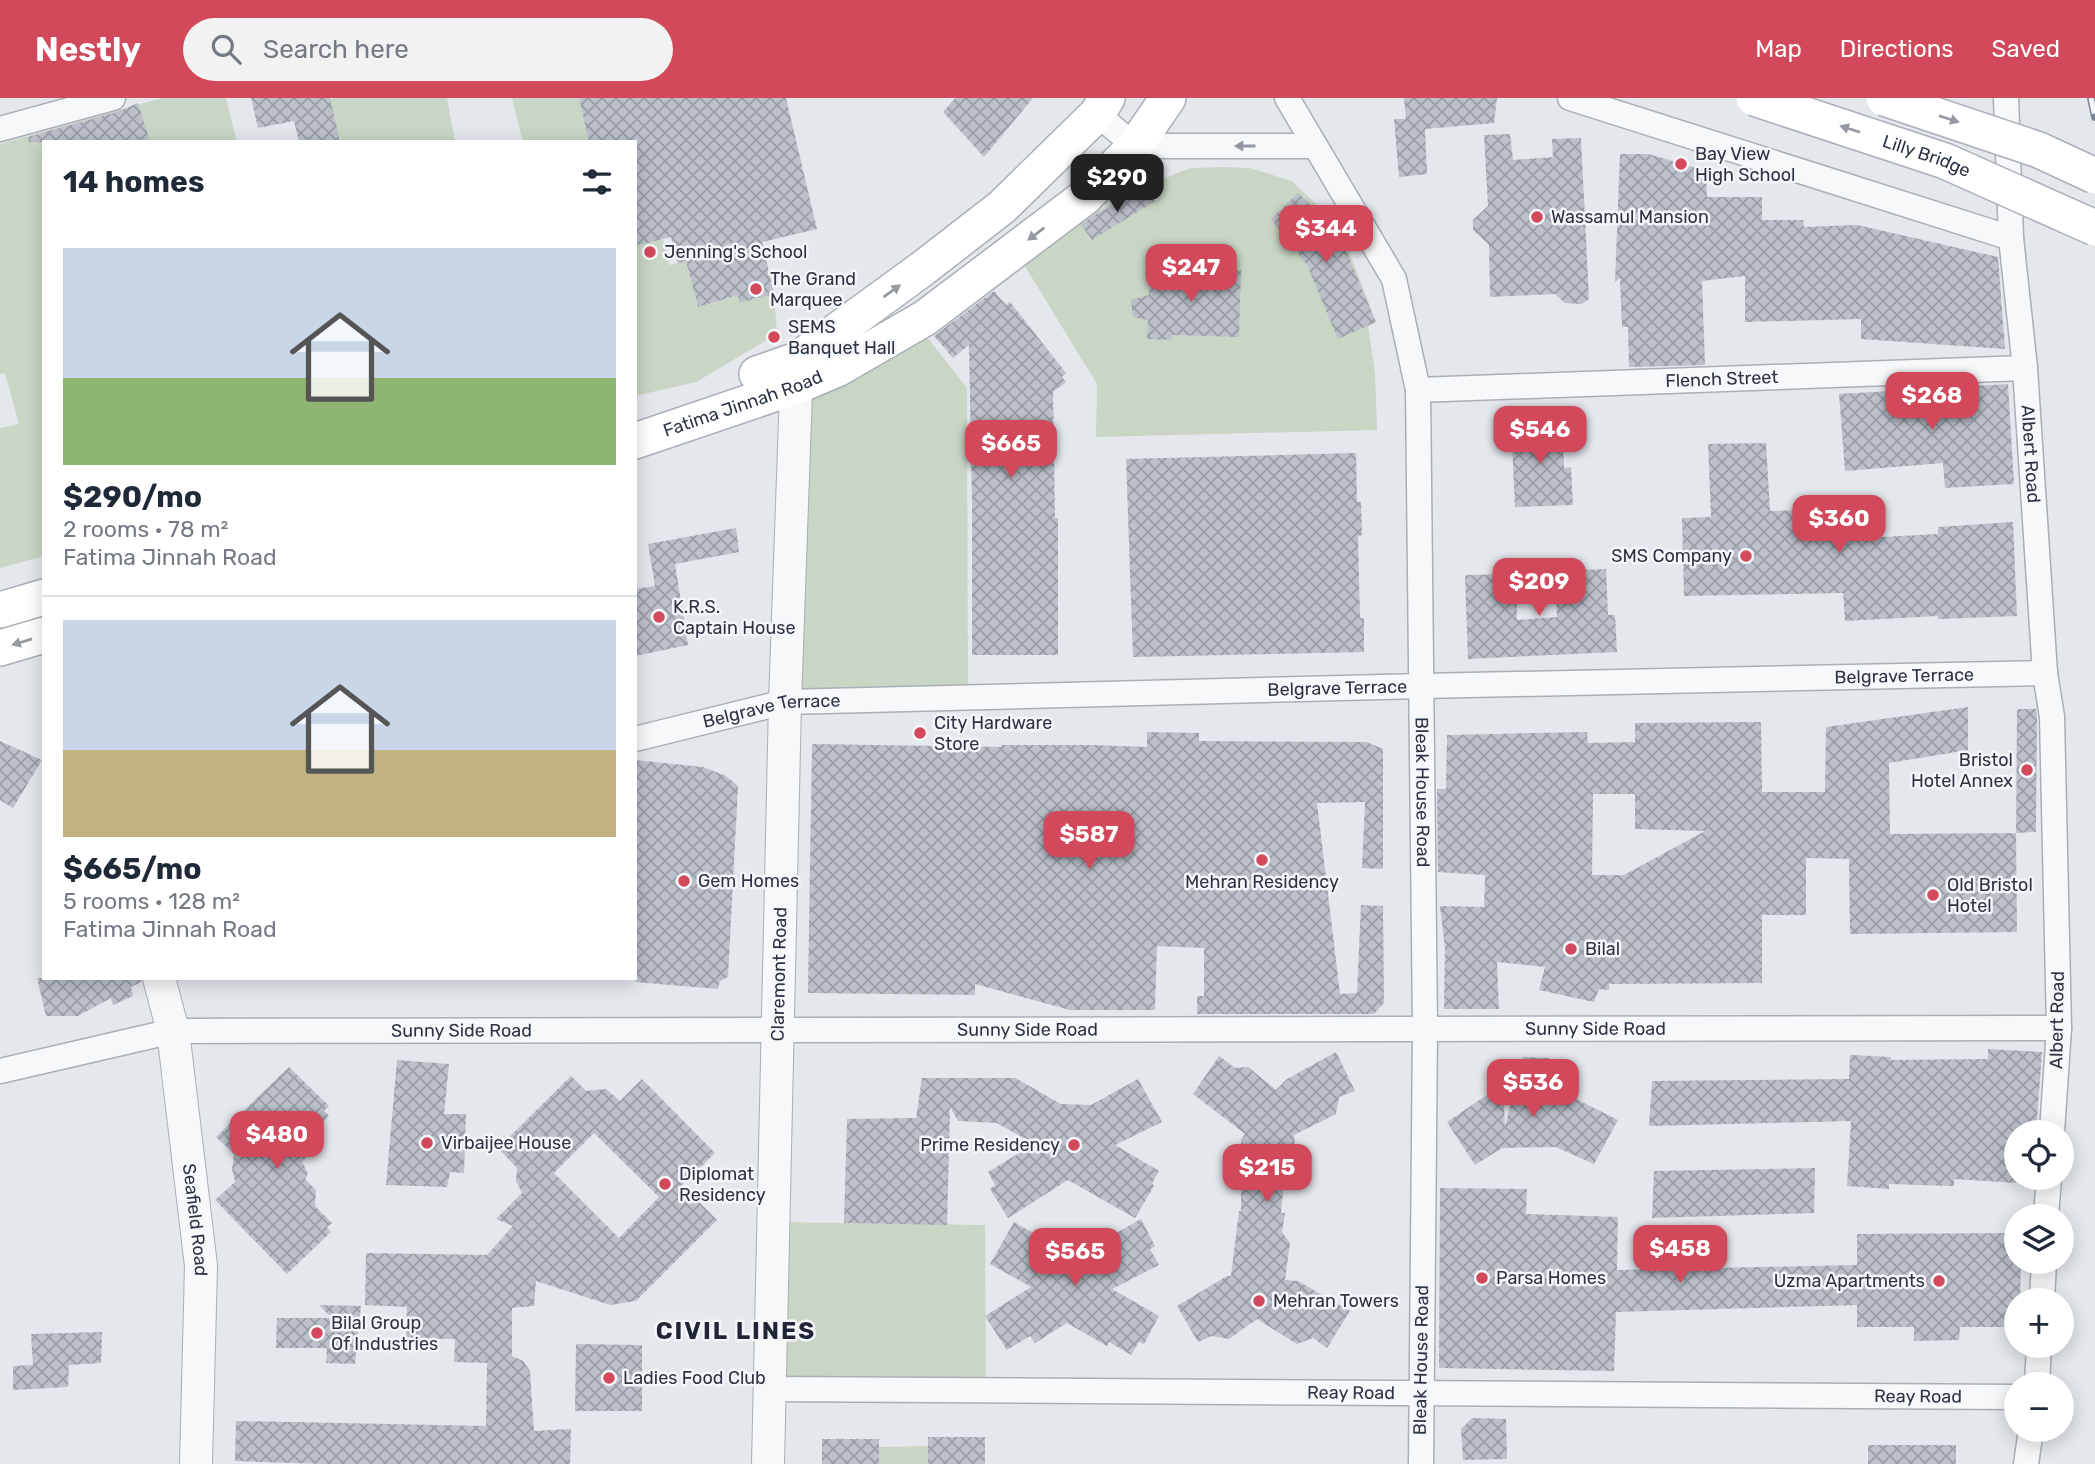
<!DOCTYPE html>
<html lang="en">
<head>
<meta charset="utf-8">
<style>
	:root { --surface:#fff; --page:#f2f2f3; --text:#1f2937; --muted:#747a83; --line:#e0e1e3; --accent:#d1495b }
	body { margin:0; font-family:Rubik,sans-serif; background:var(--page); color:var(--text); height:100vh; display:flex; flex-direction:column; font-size:26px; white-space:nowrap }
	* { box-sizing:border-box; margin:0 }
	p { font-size:23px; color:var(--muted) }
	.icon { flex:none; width:38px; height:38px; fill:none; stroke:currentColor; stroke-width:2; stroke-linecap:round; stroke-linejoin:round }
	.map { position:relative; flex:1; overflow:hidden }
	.drawer { position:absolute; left:42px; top:42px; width:595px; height:840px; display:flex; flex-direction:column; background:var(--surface); border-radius:0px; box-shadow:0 4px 18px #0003 }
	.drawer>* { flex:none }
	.tools { position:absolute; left:2004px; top:1022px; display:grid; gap:14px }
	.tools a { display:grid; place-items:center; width:70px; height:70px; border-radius:50%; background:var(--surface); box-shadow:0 4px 18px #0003; font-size:35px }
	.price { position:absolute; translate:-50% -60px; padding:0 16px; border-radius:14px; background:var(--accent); color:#fff; font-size:23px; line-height:46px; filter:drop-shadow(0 2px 4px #0008) }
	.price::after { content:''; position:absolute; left:50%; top:42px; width:21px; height:16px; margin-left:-10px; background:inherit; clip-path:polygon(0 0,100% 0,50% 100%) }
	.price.selected { background:#222; color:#fff }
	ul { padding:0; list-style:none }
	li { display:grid; align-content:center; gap:14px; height:371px; padding:0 21px }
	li+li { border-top:2px solid var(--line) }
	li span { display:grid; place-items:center; height:217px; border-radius:0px; color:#555 }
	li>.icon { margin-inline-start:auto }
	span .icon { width:126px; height:126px; fill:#fffc; stroke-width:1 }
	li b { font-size:30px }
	h2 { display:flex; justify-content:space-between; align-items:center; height:84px; padding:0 21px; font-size:30px }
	header { display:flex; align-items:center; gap:42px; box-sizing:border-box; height:98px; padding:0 35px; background:var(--accent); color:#fff }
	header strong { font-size:33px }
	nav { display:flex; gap:38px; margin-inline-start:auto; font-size:24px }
	.search { width:490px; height:63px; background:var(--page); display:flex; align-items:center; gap:18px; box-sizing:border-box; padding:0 24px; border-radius:38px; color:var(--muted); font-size:26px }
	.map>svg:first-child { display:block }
	.green { fill:#c9d6c5 }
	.building { fill:url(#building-cross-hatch); fill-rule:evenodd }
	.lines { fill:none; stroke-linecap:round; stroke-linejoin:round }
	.minor-casing { stroke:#a9aeb7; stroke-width:27 }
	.tertiary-casing { stroke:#a9aeb7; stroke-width:34 }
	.secondary-casing { stroke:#a9aeb7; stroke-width:38 }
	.minor { stroke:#f7f8fa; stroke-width:24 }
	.tertiary { stroke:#f7f8fa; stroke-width:32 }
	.secondary { stroke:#fff; stroke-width:35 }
	.rail-casing { stroke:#7d8696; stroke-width:8 }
	.rail { stroke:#f4f6f9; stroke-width:5; stroke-dasharray:16; stroke-linecap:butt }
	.secondary-bridge-casing { stroke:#a9aeb7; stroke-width:38; stroke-linecap:butt }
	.secondary-bridge { stroke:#fff; stroke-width:35 }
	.oneway { fill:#959aa2 }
	.oneway2 { fill:#9196a0 }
	.poi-dot { fill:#d1495b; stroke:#f4f6f9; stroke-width:2.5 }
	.labels { text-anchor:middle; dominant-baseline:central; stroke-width:5; stroke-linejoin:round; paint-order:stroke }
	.poi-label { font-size:18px; fill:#2b3445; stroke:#f4f6f9; text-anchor:start }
	.street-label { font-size:18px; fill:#2b3445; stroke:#f4f6f9 }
	.district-label { font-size:24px; font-weight:bold; letter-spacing:2px; fill:#1d2536; stroke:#f4f6f9 }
</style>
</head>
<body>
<header>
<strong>Nestly</strong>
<div class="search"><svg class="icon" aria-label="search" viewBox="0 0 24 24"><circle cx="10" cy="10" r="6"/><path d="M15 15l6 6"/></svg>Search here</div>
<nav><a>Map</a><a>Directions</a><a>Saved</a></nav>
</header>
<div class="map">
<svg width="2095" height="1366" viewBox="0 0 2095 1366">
	<defs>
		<pattern id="building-cross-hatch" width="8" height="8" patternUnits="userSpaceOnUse" patternTransform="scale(1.75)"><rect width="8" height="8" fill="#bbc0ca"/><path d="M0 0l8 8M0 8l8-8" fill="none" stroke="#989da6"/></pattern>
	</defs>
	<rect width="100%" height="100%" fill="#e4e7ec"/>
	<!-- green -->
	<path class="green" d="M162,0h64l11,44h-193v414l-44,12v-140l19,-4 -14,-51 -5,1v-230z
		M334,0h113l8,44h-115l-35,-36z
		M512,0h67l10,42 -66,2z
		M1222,69l28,1 42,13 48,47 36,94 -8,4 7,47 2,57 -281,7 1,-53 -82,-134 164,-78 12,-4z
		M663,141l6,26 17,-4 12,46 40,-12 1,8 35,-9 3,40 -81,48 -61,14v-150z
		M916,225l51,65 1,308 -180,3 9,-313z
		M774,1124l211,3 1,165 -216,-1z
		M928,1348v18h-49v-17z"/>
	<!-- building -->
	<path class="building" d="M251,0h79l10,44h-41l-5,-21 -36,7z
		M579,0h207l31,131 -55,13 12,52 -35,9 -1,-8 -40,12 -12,-46 -8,3 -7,-27 -36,9v-104h-46z
		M955,0h78l-49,59 -41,-45z
		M1404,0h93l-3,25 -69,6 2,45 -28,3 -5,-58h12z
		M138,5l12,39h-121l-1,-5 89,-25z
		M1510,36l3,26 40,-3 -1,-18 29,-1 8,161 -7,5 -17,-1 -10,-9 -65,3 -1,-52 -16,-15v-10l15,-14 -4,-71z
		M1620,56h29l57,17 1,26h55v23h41l1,7 53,-2 141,32 7,92 -144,-10v-20l-116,3v-46l-43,5 3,84 -76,2 -1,-40h-6l-2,-49 -5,4z
		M1148,90l7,13 -63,39 -11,-15 15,-11z
		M1298,95l40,39 38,90 -38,17 -31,-74 -36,-46z
		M1151,171l90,1 -2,67 -67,-2 -1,5 -24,-1 1,-19 -15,-3 -2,-17 18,-5z
		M994,193l12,14 4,-3 56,71 -4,4 4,5 -13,10 2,126h3v137h-86v-153l-3,-157 -16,13 -19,-22z
		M2008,286l6,100 -69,4 -2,-25 -98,8 -6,-77z
		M1562,324l2,46 7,-1 2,38 -58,2 -4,-84z
		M1766,345l4,68 36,-1 2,31 130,-7v-7l75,-5 4,94 -79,3v-3l-93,5 -2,-28 -159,3 -2,-78 29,-1 -3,-73z
		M1356,355l1,49h4l1,33 -4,1 2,82h4v34l-231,5 -7,-198z
		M736,430l3,24 -64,12 13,81 -53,11v-67l20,-3 -7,-42z
		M1606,471l2,46h7l2,37 -149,7 -3,-84 51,-1 1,46 40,-3 -2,-46z
		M1968,609v43l-79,13 1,71 126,-1 1,99 -167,2 -1,-75 -43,-1v57h-44v68l-153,1v6l-10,-1 -5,13 -55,-12 6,-23 -48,-5 2,47h-55l1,-60 -5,-43 44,1 1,-32 -47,-3 -1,-83h9l1,-54 140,-3 1,11 47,-1v-19l126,-1 1,70h63l1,-65zM1593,696h42v35l70,2 -81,44h-32z
		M2017,611h19l1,7 -1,116 -20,1z
		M1147,634l52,1v8l168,1 16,7v120l-21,-1 3,-66 -48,1 23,191 17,-1 4,-88 22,1 1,97 -10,11h-177v-18h7v-48l-47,-2 -2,64h-85l-95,-26v11l-167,-2 4,-249 189,3v-2h92l54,2z
		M0,643l42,19 -29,48 -13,-8z
		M635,662l68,7 23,9 12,10 -10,191 -8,4 -2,8 -83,-7z
		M37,880h104v4l-10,5 2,9 -20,9 -2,-7 -33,18h-32z
		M1988,951l54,3 -6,80h-20v51l-62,-4v7l-65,-2v5l-42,-3 4,-65 -202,5 3,-45 197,-2 1,-24 41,2v3l97,-1z
		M1336,954l19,39 -16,6 -3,17 -42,21 3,35 -13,13 -3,30h4l-3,19 8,11 -5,37 13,1 52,30 -23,37 -14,-10 -16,6 -40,-25 -28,20 -17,-3 -14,6 -21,-36 50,-30h4l8,-65h2v-71l4,-6 -52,-40 26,-38 16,12 13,-1 28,23 11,-11z
		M1523,959l26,1 -1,27 70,35 -24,44 -38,-17 -54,1 -27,17 -28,-43 56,-38 2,42z
		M397,962l52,4 -5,50h22l-2,59 -14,-1 -3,15 -61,-2z
		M289,969l40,39 -5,5 5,5 -13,13 -2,20 -12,13 6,11 -3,6 11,11 -1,16 17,17 -5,4 4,5 -44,42 -72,-74 20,-18 -3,-13 2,-15 -18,-17z
		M571,978l15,15 20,-2 14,12 22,-22 73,74 -33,32 35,35 -81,81 -26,4 -74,-24 -2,25 -22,2v48l11,5 7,10 4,60 37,-2 -1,35h-248l-87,-3 1,-40 250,5 1,-63 -33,-1 1,-23 -49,-1 1,-31 -42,-2 1,-52 121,2 26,-29 -17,-7 26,-26 -6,-12 1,-13 -19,-20zM594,1035l65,64 -40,41 -65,-65z
		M922,980h93l46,26 30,1 47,-26 24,43 -47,23 44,26 -7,12 2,3 -19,32 -67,-38 -60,38 -18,-29 5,-4 -7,-13 46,-28 -37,-21 -39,-2 -8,-14 -3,118 -103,-2 3,-104 69,-1z
		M1815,1070l-1,45 -162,5 2,-47z
		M1440,1090l87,1 -1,25 92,3 -1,53 240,-5v-31l159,-1v29h5l-1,38h-4v27h-56l-1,13 -45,1v-14h-57v-22l-241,7 -2,59 -175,-3z
		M1141,1121l14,27 -5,3 9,16 -47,24 47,27 -15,28 -5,-2 -8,13 -22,-13 -2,4 -40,-23 -32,20 -5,-7 -23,14 -22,-34 46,-29 -41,-23 24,-42 45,26 29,1z
		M319,1207l42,1 -6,58 -29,-1 1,-15h-51l1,-30h55z
		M102,1234l-1,31 -32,2 -1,22 -55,3v-24l20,-1 -2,-31z
		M576,1246l66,1v66h-67z
		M1472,1320l34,1 1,40 -44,1 -2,-31z
		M928,1339h57v27h-57z
		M822,1341h57v25h-57z
		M1868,1347h88v19h-88z"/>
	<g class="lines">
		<!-- minor casing -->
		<g class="minor-casing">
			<g id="minor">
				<path id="s1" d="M1287,0l107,181 24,111 7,639 -4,435"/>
				<path d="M1570,0l441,140"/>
				<path id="s2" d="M2006,0l5,140 14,130 20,305 7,44 7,311 -7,104"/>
				<path d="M1097,16l38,32h179"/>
				<path d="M0,31l113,-31"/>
				<path id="s3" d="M1418,292l607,-22"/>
				<path id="s4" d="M635,641l150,-37 638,-16 622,-13"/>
				<path id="s5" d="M0,973l173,-40 1886,-3"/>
				<path d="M2046,1118l3,-38"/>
				<path d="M2042,1202l2,-38"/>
				<path d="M2037,1286l2,-38"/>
				<path id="s6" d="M770,1291l1246,8"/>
				<path d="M2026,1366l5,-34"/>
			</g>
		</g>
		<!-- tertiary casing -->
		<g class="tertiary-casing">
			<g id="tertiary">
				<path id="s7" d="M159,880l14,53 28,235 -5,198"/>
				<path id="s8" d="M768,1366l17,-762 12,-339"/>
			</g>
		</g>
		<!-- secondary casing -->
		<g class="secondary-casing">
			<g id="secondary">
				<path d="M757,276l40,-14 125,-91 80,-62 95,-93 10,-16"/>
				<path id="s9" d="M635,343l162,-55 40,-17 88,-51 160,-121 50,-51 33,-48"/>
				<path d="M0,512l44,-13"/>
				<path d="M0,550l44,-13"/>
			</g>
		</g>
		<!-- minor -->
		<use href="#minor" class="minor"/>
		<!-- tertiary -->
		<use href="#tertiary" class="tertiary"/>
		<!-- secondary -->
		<use href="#secondary" class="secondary"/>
		<!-- rail casing -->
		<g class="rail-casing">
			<path id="rail" d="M2091,0l4,19"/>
		</g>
		<!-- rail -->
		<use href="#rail" class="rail"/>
		<!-- secondary-bridge casing -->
		<g class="secondary-bridge-casing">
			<g id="secondary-bridge">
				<path id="s10" d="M1754,0l191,63 150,67"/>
				<path d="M1884,0l155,52 56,26"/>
			</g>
		</g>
		<!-- secondary-bridge -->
		<use href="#secondary-bridge" class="secondary-bridge"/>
	</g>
	<!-- one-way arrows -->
	<defs><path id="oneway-solid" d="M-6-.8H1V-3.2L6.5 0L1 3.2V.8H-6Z" transform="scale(1.75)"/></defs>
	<g class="oneway">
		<use href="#oneway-solid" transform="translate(1949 21) rotate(18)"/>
		<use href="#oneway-solid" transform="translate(1850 31) rotate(-162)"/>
		<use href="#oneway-solid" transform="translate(1036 136) rotate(143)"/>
		<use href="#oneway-solid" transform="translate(892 193) rotate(-36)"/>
		<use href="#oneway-solid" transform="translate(22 544) rotate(163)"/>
	</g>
	<use class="oneway2" href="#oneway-solid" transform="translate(1245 48) rotate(-180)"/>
	<!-- markers -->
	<g class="poi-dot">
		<circle cx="1681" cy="66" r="7"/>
		<circle cx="1537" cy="119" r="7"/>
		<circle cx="650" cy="154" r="7"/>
		<circle cx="756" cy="191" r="7"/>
		<circle cx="774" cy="239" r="7"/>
		<circle cx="1746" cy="458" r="7"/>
		<circle cx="659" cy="519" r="7"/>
		<circle cx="920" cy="635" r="7"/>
		<circle cx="2027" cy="672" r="7"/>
		<circle cx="1262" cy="762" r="7"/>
		<circle cx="684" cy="783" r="7"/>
		<circle cx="1933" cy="797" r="7"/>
		<circle cx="1571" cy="851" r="7"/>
		<circle cx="427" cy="1045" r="7"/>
		<circle cx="1074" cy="1047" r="7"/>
		<circle cx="665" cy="1086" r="7"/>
		<circle cx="1482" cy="1180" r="7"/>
		<circle cx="1939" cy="1183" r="7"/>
		<circle cx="1259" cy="1203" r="7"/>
		<circle cx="317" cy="1235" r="7"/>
		<circle cx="609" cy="1280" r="7"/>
	</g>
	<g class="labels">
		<!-- poi labels -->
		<g class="poi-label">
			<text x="1695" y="56">Bay View<tspan x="1695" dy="21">High School</tspan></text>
			<text x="1551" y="119">Wassamul Mansion</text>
			<text x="664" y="154">Jenning's School</text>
			<text x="770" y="181">The Grand<tspan x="770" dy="21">Marquee</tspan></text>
			<text x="788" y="229">SEMS<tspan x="788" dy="21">Banquet Hall</tspan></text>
			<text x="1732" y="458" text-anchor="end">SMS Company</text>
			<text x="673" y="509">K.R.S.<tspan x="673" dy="21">Captain House</tspan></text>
			<text x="934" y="625">City Hardware<tspan x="934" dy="21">Store</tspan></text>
			<text x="2013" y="662" text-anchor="end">Bristol<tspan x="2013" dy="21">Hotel Annex</tspan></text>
			<text x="698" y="783">Gem Homes</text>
			<text x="1262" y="784" text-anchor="middle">Mehran Residency</text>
			<text x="1947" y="787">Old Bristol<tspan x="1947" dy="21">Hotel</tspan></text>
			<text x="1585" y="851">Bilal</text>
			<text x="441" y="1045">Virbaijee House</text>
			<text x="1060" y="1047" text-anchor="end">Prime Residency</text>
			<text x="679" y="1076">Diplomat<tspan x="679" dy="21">Residency</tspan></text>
			<text x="1496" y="1180">Parsa Homes</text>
			<text x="1925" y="1183" text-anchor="end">Uzma Apartments</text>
			<text x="1273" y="1203">Mehran Towers</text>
			<text x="331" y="1225">Bilal Group<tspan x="331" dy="21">Of Industries</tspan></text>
			<text x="623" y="1280">Ladies Food Club</text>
		</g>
		<!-- street labels -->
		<g class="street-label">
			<text stroke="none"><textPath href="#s10" startOffset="182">Lilly Bridge</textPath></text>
			<text stroke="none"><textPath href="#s3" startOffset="304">Flench Street</textPath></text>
			<text stroke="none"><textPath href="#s9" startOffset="114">Fatima Jinnah Road</textPath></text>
			<text stroke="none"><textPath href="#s2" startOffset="357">Albert Road</textPath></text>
			<text stroke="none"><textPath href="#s4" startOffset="1274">Belgrave Terrace</textPath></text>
			<text stroke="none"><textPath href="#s4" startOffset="707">Belgrave Terrace</textPath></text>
			<text stroke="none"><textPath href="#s4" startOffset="140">Belgrave Terrace</textPath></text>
			<text stroke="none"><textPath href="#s1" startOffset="726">Bleak House Road</textPath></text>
			<text stroke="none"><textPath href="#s8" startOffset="490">Claremont Road</textPath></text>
			<text transform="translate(2057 922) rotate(-89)">Albert Road</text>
			<text stroke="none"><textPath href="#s5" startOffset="1600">Sunny Side Road</textPath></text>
			<text stroke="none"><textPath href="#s5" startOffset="466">Sunny Side Road</textPath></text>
			<text stroke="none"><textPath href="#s5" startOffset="1032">Sunny Side Road</textPath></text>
			<text stroke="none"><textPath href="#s7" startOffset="245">Seafield Road</textPath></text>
			<text transform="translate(1421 1262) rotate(-89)">Bleak House Road</text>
			<text stroke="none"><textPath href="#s6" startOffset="581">Reay Road</textPath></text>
			<text stroke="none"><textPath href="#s6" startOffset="1148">Reay Road</textPath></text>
		</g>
		<!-- district labels -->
		<g class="district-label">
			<text x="736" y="1233">CIVIL LINES</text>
		</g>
	</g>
</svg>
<div class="tools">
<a><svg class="icon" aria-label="locate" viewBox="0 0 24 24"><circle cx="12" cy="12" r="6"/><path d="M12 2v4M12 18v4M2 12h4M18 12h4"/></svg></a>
<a><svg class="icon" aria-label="layers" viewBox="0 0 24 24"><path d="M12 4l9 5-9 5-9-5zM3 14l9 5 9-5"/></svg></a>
<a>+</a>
<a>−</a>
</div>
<b class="price selected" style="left:1117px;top:116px">$290</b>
<b class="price" style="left:1326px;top:167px">$344</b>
<b class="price" style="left:1191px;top:206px">$247</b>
<b class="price" style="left:1932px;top:334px">$268</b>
<b class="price" style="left:1540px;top:368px">$546</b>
<b class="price" style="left:1011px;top:382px">$665</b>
<b class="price" style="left:1839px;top:457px">$360</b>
<b class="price" style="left:1539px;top:520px">$209</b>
<b class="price" style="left:1089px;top:773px">$587</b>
<b class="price" style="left:1533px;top:1021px">$536</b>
<b class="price" style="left:277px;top:1073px">$480</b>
<b class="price" style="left:1267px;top:1106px">$215</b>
<b class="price" style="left:1680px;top:1187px">$458</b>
<b class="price" style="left:1075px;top:1190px">$565</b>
<section class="drawer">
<h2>14 homes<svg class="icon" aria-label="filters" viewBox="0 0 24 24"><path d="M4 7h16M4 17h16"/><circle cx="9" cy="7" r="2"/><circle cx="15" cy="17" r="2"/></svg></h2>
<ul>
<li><span style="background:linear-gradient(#c9d6e8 60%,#8fb573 0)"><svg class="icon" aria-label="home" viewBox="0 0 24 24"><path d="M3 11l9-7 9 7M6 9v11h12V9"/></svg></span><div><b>$290/mo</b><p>2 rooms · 78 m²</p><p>Fatima Jinnah Road</p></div></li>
<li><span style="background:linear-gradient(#c9d6e8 60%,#c2b280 0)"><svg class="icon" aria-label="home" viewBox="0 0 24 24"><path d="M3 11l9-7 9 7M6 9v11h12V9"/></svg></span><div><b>$665/mo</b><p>5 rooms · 128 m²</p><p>Fatima Jinnah Road</p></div></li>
</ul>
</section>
</div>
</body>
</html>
